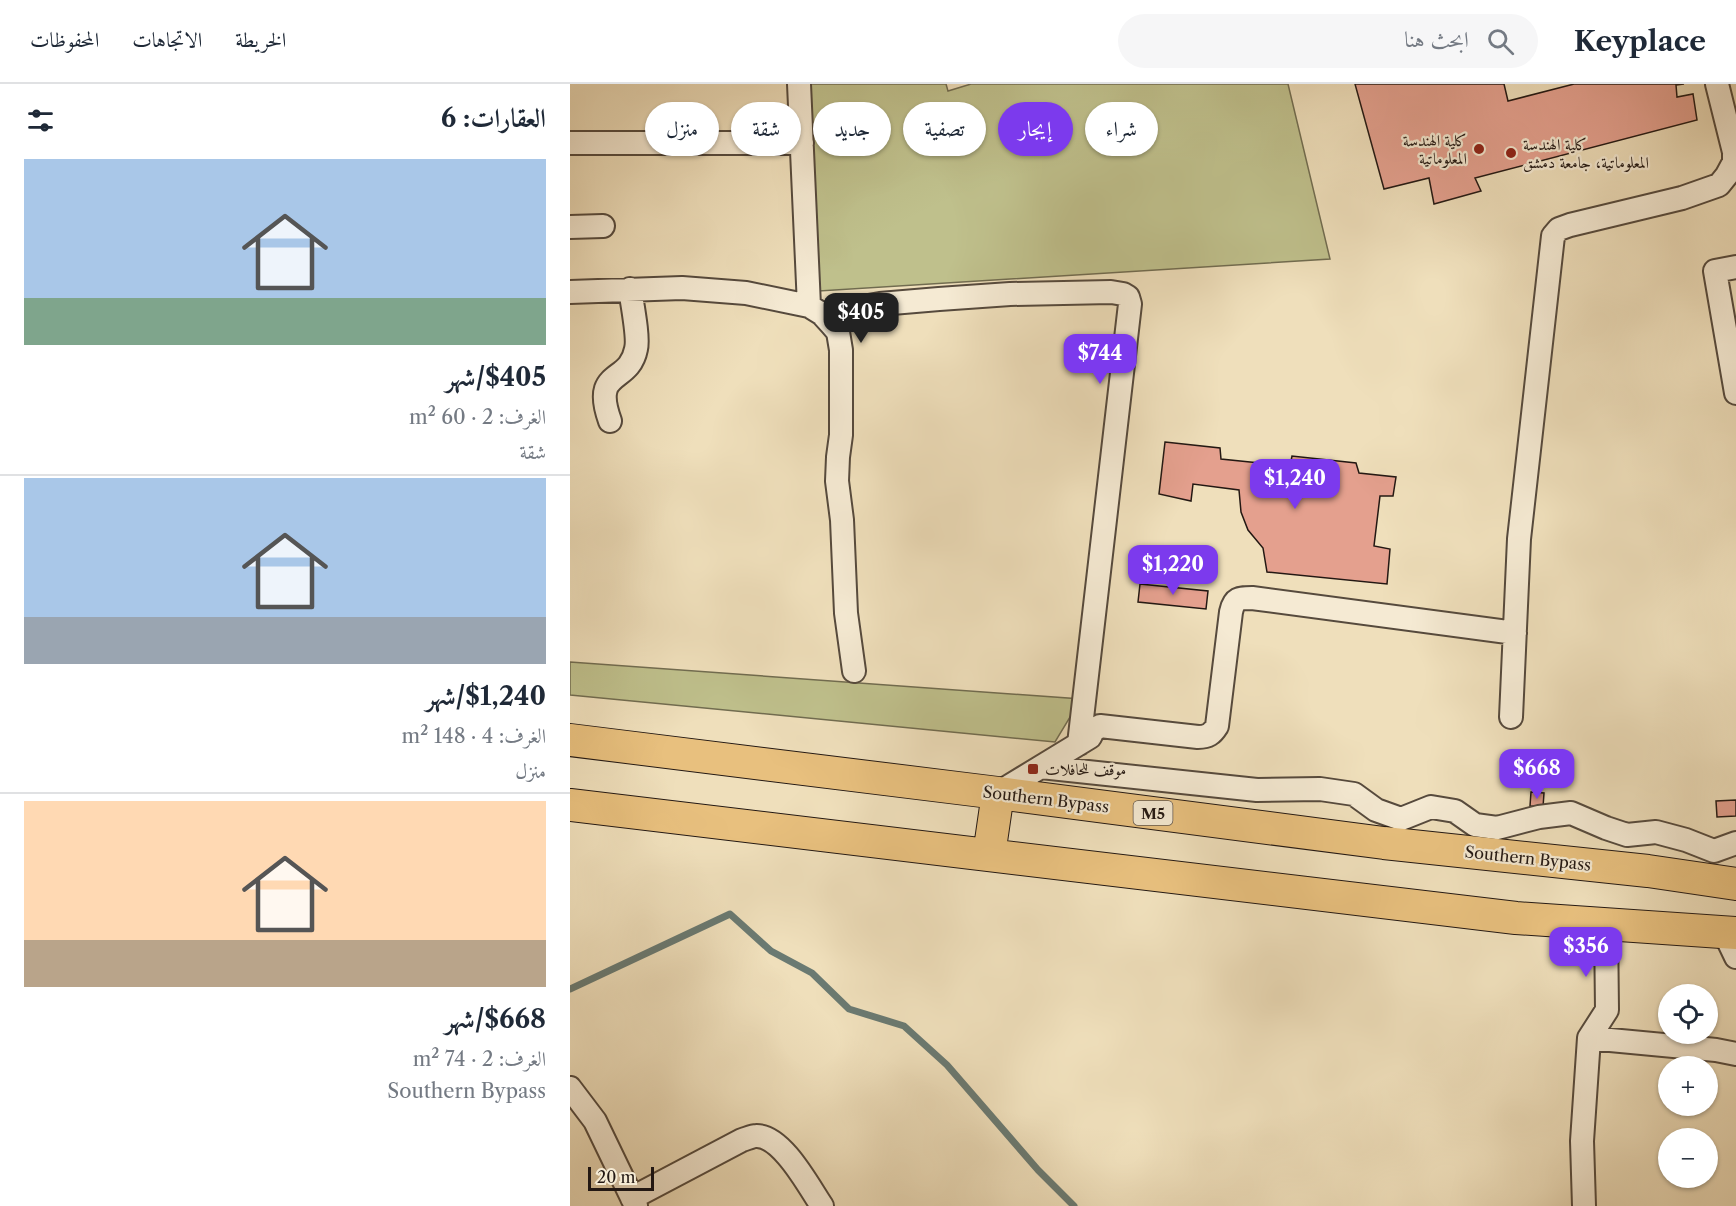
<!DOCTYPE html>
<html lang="ar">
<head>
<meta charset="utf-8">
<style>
	:root { --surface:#fff; --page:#f6f6f7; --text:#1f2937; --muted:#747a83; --line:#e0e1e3; --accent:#7c3aed }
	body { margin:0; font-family:"Libre Caslon Text",Amiri,serif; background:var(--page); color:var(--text); direction:rtl; height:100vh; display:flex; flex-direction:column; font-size:22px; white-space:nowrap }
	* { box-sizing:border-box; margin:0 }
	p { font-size:20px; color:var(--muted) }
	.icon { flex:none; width:33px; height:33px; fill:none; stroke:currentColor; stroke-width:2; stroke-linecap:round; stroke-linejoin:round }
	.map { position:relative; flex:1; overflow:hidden; direction:ltr }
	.sheet { display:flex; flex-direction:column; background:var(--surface); width:570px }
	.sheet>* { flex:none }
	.hud { position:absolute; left:18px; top:18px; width:570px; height:54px; direction:rtl; display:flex; gap:12px }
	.tools { position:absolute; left:1088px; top:900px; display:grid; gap:12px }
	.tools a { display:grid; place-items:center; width:60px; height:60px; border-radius:50%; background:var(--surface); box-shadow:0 2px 4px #0004; font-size:30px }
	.scale { position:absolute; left:18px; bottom:15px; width:66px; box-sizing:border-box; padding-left:6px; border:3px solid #231813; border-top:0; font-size:16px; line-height:21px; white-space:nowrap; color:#231813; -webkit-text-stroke:4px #f5ead3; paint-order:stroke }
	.price { position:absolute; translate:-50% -51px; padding:0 14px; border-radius:12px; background:var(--accent); color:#fff; font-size:20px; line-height:39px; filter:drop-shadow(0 2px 3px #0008) }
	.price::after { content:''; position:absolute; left:50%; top:36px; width:18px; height:14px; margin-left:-9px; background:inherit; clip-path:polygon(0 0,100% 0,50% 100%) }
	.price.active { background:#222; color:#fff }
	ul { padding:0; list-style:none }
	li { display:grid; align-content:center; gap:12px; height:318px; padding:0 24px }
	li+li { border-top:2px solid var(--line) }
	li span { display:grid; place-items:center; height:186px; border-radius:0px; color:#555 }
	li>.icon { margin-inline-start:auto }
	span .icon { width:108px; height:108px; fill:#fffc; stroke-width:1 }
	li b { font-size:26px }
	h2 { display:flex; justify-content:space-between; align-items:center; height:72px; padding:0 24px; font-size:26px }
	.tag { padding:0 21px; border-radius:27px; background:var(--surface); box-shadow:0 2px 4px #0004; font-size:21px; line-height:54px }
	.tag.active { background:var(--accent); color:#fff }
	header { display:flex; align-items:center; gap:36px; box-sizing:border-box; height:84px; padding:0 30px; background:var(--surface); border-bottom:2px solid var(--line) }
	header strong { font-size:28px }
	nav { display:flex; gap:33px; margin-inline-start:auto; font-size:21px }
	.search { width:420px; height:54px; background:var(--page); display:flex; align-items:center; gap:15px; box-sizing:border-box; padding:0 21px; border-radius:33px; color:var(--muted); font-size:22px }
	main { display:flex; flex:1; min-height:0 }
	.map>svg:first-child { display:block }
	.green { fill:#bfc08c; stroke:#716c50; stroke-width:1.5 }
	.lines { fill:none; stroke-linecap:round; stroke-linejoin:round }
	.stream { stroke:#6a7a72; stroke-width:7 }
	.building { fill:#e4a08e; stroke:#231813; stroke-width:1.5 }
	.minor-casing { stroke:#564a3d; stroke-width:26 }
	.highway-casing { stroke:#231813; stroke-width:34 }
	.minor { stroke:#f5ead3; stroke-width:22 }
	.highway { stroke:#e8c07e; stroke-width:32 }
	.poi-dot { fill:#8f2418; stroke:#f5ead3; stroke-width:2 }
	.labels { text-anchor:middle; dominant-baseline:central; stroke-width:4.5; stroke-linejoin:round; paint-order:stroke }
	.shield { fill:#f5ead3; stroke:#62574d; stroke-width:1.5 }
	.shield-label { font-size:15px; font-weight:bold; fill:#231813 }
	.poi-label { font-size:16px; fill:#231813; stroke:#f5ead3; text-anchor:start }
	.street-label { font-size:16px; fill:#231813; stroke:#f5ead3 }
</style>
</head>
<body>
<header>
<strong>Keyplace</strong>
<div class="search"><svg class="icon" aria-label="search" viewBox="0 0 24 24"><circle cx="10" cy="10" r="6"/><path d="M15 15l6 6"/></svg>ابحث هنا</div>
<nav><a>الخريطة</a><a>الاتجاهات</a><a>المحفوظات</a></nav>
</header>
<main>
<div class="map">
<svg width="1166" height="1122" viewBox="0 0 1166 1122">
	<rect width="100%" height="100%" fill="#efdfbb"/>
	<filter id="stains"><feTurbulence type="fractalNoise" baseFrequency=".00333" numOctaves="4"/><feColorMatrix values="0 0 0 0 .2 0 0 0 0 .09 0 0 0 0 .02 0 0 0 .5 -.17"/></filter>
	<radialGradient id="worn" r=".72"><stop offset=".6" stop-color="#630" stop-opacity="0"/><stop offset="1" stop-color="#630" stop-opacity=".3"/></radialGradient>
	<!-- green -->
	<path class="green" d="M238,0h138l2,7 23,-7h317l42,175 -511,32z
		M0,578l511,37 -26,43 -485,-47z"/>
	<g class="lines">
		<!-- stream -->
		<path class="stream" d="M0,905l160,-75 41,37 41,22 37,36 55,17 43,39 91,105 36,36"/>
	</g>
	<!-- building -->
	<path class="building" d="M785,0h149l4,17 66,-17h110l-8,1 1,12 16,-3 4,26 -222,58 6,13 -47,13 -5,-26 -45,11z
		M595,358l55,6 1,11 69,7 2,-10 64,7 3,10 37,4 -3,19h-13l-6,50 16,3 -3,35 -120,-12 -4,-24 -15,-18 -7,-18 -2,-22 -46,-6 -2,17 -32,-7z
		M570,500l68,7 -2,18 -68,-7z
		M961,708l13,1 -1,14 -13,-1z
		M1166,716v16l-19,1 -1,-16z"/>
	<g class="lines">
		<!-- minor casing -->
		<g class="minor-casing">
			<path id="minor" d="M229,0l10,222
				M0,59h232
				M0,143l33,-1
				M1166,183l-21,4 21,122
				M0,208l112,-4 64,5 63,13 13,8 10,11 6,7 3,18v85l-3,22 -1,24 5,39 4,93 8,58
				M252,230l58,-10 59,-5 71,-5 101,-2 12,2 5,3 2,7 -51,440
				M40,337c-19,-53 19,-36 26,-72 3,-11 -4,-46 -6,-60
				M941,633l8,-178 34,-303 6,-7 11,-4 112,-27 37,-13 8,-10 7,-13v-10l-17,-68
				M471,683l216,23 63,-1 34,5 22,16 25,9 30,-12 24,4 20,14 22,3 42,-11 32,-4 35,15 21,7 29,-3 30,8 28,11 22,-8
				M428,709l92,-56 3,-6 7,-5 98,11c10,0 14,-3 19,-11l14,-114c3,-14 8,-14 21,-14l263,35
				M1154,848l12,25
				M1019,954l127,12 20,4
				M0,1004l25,33 41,85
				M62,1114l110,-58c4,-1 10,-4 14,-4 26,-1 53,51 66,70
				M1014,1122l-2,-65 7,-103 18,-28 -1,-86"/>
		</g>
		<!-- highway casing -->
		<g class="highway-casing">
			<path id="highway" d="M0,656l428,53 386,50 264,28 88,13
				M0,721l946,113 220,15
				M419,771l9,-62"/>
		</g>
		<!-- minor -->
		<use href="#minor" class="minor"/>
		<!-- highway -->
		<use href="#highway" class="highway"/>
	</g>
	<!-- markers -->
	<g class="poi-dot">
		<circle cx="909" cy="65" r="6"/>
		<circle cx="941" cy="69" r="6"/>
		<rect x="457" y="679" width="12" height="12" rx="3"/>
	</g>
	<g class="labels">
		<!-- shield labels -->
		<rect class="shield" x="563.5" y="717" width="39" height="24" rx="4.5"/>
		<g class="shield-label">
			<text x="583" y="729">M5</text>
		</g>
		<!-- poi labels -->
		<g class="poi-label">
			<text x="897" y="56" text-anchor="end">كلية الهندسة<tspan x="897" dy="18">المعلوماتية</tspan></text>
			<text x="953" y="60">كلية الهندسة<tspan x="953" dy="18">المعلوماتية، جامعة دمشق</tspan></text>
			<text x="475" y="685">موقف للحافلات</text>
		</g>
		<!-- street labels -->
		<g class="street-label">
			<text transform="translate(476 715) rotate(7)">Southern Bypass</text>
			<text transform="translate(958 774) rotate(6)">Southern Bypass</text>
		</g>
	</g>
	<rect width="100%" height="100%" filter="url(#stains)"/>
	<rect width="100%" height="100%" fill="url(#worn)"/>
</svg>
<div class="tools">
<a><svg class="icon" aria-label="locate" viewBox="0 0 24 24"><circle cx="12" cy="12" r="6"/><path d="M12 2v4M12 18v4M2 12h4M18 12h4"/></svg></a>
<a>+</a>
<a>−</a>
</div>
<div class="scale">20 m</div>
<b class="price active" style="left:291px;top:260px">$405</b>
<b class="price" style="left:530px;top:301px">$744</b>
<b class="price" style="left:725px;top:426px">$1,240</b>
<b class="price" style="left:603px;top:512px">$1,220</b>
<b class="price" style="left:967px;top:716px">$668</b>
<b class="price" style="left:1016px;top:894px">$356</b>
<div class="hud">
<a class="tag">شراء</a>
<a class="tag active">إيجار</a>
<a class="tag">تصفية</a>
<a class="tag">جديد</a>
<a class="tag">شقة</a>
<a class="tag">منزل</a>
</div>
</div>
<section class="sheet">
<h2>العقارات: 6<svg class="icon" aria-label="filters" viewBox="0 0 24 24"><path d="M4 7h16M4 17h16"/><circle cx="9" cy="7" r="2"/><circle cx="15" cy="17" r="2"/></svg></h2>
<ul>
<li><span style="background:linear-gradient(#a9c7e8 75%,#7fa58c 0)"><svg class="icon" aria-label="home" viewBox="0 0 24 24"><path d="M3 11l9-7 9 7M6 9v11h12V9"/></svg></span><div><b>$405/شهر</b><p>الغرف: 2 · 60 m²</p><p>شقة</p></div></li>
<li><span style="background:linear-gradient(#a9c7e8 75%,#9aa5b1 0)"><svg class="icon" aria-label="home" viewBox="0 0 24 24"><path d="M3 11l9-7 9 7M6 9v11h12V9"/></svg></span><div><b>$1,240/شهر</b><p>الغرف: 4 · 148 m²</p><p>منزل</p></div></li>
<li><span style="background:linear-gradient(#ffd9b3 75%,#b9a48a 0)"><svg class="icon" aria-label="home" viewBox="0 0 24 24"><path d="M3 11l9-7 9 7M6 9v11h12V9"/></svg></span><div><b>$668/شهر</b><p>الغرف: 2 · 74 m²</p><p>Southern Bypass</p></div></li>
</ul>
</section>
</main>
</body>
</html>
